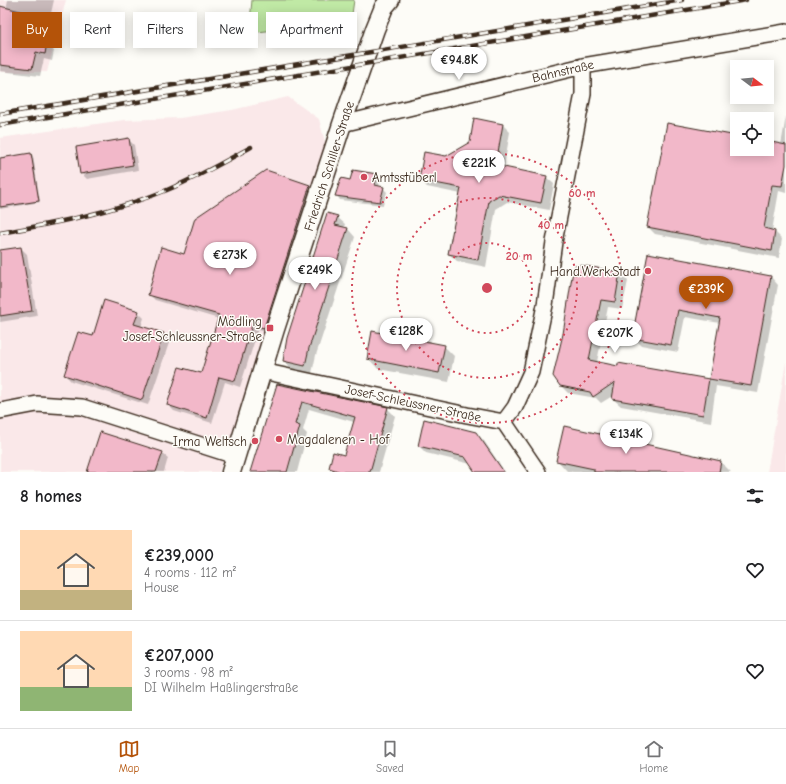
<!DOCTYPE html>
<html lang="en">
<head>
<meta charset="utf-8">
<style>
	:root { --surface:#fff; --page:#f2f2f2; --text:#202124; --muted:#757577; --line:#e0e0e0; --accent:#b45309 }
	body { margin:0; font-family:"Comic Neue",sans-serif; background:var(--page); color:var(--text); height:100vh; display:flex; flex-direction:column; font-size:15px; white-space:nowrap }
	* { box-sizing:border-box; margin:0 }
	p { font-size:13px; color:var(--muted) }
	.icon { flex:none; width:22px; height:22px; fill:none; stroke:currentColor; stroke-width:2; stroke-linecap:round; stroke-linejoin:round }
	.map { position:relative; height:472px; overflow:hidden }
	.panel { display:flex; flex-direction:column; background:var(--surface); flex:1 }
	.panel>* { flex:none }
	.hud { position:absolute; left:12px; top:12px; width:400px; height:36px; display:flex; gap:8px }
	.needle { width:26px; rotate:106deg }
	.buttons { position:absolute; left:730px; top:60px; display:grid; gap:8px }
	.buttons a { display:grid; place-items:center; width:44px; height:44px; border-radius:0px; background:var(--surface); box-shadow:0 2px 10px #0003; font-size:20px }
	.price { position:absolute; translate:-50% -34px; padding:0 9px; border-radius:14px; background:#fff; color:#222; font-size:13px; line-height:26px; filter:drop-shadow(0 1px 2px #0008) }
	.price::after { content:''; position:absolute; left:50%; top:24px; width:12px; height:9px; margin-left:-6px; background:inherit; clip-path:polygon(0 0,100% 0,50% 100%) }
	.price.active { background:var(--accent); color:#fff }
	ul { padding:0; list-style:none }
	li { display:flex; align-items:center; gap:12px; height:100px; padding:0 20px }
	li+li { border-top:1px solid var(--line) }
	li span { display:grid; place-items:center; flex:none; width:112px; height:80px; border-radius:0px; color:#555 }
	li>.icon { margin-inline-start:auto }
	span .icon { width:48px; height:48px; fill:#fffc; stroke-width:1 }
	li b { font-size:17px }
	h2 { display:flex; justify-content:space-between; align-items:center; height:48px; padding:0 20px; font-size:17px }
	.chip { padding:0 14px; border-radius:0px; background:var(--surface); box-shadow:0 2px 10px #0003; font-size:14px; line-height:36px }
	.chip.active { background:var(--accent); color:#fff }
	.tab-bar { display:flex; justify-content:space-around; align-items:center; height:56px; border-top:1px solid var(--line); background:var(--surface); font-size:11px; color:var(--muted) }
	.tab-bar a { display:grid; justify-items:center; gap:2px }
	.tab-bar .active { color:var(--accent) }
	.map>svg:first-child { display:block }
	.built { fill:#fae8e9 }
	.green { fill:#c0e9a5; stroke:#7e8a62 }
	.shadow { fill:#0003 }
	.building { fill:#f2b8c9; stroke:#3b2a1e }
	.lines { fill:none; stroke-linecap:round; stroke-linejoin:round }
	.minor-casing { stroke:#3b2a1e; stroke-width:18 }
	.tertiary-casing { stroke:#3b2a1e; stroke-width:21 }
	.minor { stroke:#fdfcf7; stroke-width:15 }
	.tertiary { stroke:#fdfcf7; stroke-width:18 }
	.rail-casing { stroke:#3b2a1e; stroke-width:4.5 }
	.rail { stroke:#fdfcf7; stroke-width:3; stroke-dasharray:9; stroke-linecap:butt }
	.ring { fill:none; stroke:#d1495b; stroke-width:2; stroke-dasharray:2 4 }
	.poi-dot { fill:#d1495b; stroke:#fdfcf7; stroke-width:1.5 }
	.labels { text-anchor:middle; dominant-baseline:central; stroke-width:3; stroke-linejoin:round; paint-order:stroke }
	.street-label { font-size:13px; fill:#3b2a1e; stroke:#fdfcf7 }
	.poi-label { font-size:13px; fill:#3b2a1e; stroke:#fdfcf7; text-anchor:end }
	.centre { fill:#d1495b; stroke:#fdfcf7; stroke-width:2 }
	.ring-label { font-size:12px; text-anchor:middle; font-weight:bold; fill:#d1495b; stroke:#fdfcf7; stroke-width:3; stroke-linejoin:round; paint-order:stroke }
</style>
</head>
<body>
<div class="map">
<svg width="786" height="472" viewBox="0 0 786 472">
	<rect width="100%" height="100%" fill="#fdfcf7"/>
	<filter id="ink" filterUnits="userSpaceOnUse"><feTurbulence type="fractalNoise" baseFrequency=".025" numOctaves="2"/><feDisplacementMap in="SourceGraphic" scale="8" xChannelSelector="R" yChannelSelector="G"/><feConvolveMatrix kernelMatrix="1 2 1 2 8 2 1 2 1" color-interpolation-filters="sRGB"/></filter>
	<g filter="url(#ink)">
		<!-- built -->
		<path class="built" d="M0,0h66l-19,72h-47z
			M288,97l31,22 7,27 -60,188 -47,138h-219v-334l124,-18 56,-2 52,-8z
			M786,362v110h-19z"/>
		<!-- green -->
		<path class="green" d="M252,0h102l-3,21 -102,12z"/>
		<!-- shadow -->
		<path class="shadow" d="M8,0h46l-5,22 2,3 -4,18 7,8 -2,10 -8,-2 -4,17 -40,-5v-64l6,2z
			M786,116v77l-7,-2 -7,40 3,1 7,7 -3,19 -124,-24 -7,-7 89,-90v12h30v-7l14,3z
			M503,125l7,7 -6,35 1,1 41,9 8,7 -5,26 -42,-8 -11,7 -10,58 -29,-6 -8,-7 12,-60 -34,-7 -7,-7 26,-23z
			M128,139l6,6 4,25 -51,9 -6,-6z
			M31,154l2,2 7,46 -40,7v-50z
			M376,175l4,4 -1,8 4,1 4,4 -4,13 -43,-5 -3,-4 14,-15z
			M310,186l5,5 -45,142 -12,-3 -18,57 -15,-5 -13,41 -38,-12 -6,-6 34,-31 17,-55 -64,-19 -6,-6 36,-39z
			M337,217l8,7 -1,4 4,1 7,8 -39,118 -4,18 -21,-4 -7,-8z
			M21,248l6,6 10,62 -37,6v-71z
			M648,255l123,22 7,8 -20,108 -42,-7 -5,36 -90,-16 -8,-7 1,-4 -13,8 -5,-5 -28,-5 -8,-8 20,-119 40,7 8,8 -6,28 -14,-2 -11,55 21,4 1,-2 91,16 10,-57 -35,-6 -7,35 -37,-7 -8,-8z
			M138,312l6,6 -3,9 23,7 6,6 -22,65 -77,-24 -6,-6 28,-37z
			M444,346l10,10 -5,26 -71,-13 -10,-11z
			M278,385l109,23 8,8 -16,56h-45l-4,-4 14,-12 10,-34 -45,-13 -6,21 4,4 -10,38h-46z
			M564,427l157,35 10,10h-158l-6,-1 -10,-11z
			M476,433l8,8 21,31h-29l-5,-8 -45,-11 -7,-7z
			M162,453l6,5 -4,14h-76z"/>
		<!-- building -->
		<path class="building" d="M0,6l44,11 -5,23 8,2 -2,12 -9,-2 -4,17 -32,-4z
			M474,118l29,6 -6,34 7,9 43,9 -6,27 -42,-8 -10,6 -11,59 -30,-6 13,-66 -42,-8 5,-28 22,4 24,-14z
			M667,123l70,13v13h30v-8l19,4v20l-4,21 -10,-1 -8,43 11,3 -3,20 -125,-24z
			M129,138l4,27 -53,9 -4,-27z
			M31,153l8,48 -39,6v-49z
			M266,170l44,15 -46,143 -12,-3 -17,56 -16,-4 -12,41 -40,-13 12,-38 22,6 18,-58 -71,-20 13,-48 23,7 11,-36z
			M353,170l24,4 -2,11 9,2 -4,15 -45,-6 6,-18 9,2z
			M327,213l11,3 -3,9 13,3 -39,120 -4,18 -22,-5 4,-23z
			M21,247l11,64 -32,5v-66z
			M648,253l123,23 -20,110 -42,-7 11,-61 -42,-8 -7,35 -39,-7z
			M580,265l40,7 -5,30 -14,-2 -12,60 29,6v-3l91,16 -6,36 -91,-16 3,-17 -22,15 -3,-5 -30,-6 -7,-10 10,-42 10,-64 2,-4z
			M104,300l35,11 -5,13 30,9 -22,67 -78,-25 14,-43 15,4z
			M372,331l73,14 -6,28 -72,-14z
			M277,384l111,23 -18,65h-29l-12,-4 4,-16 11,3 11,-38 -53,-15 -7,22 5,2 -13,46h-37z
			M424,419l52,13 28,40h-29l-10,-15 -47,-11z
			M564,426l157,35 -2,11h-125v-3l-38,-8z
			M100,432l63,20 -7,20h-69z"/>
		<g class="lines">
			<!-- minor casing -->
			<g class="minor-casing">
				<path id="minor" d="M342,124l241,-58 203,-34
					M262,371l205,44 37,7 34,50
					M0,411l37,-7 45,3 153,49
					M504,422l11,-15 16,-35 14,-67 9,-63 29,-148v-28"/>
			</g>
			<!-- tertiary casing -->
			<g class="tertiary-casing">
				<path id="tertiary" d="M231,472l44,-143 67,-205 33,-95 9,-22 6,-7"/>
			</g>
			<!-- minor -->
			<use href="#minor" class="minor"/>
			<!-- tertiary -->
			<use href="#tertiary" class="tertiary"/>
			<!-- rail casing -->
			<g class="rail-casing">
				<path id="rail" d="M0,114l682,-114
					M0,125l746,-125
					M0,233c57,-10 113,-21 167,-43 29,-12 57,-28 84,-43"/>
			</g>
			<!-- rail -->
			<use href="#rail" class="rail"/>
		</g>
	</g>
	<!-- distance rings -->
	<g class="ring">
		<circle cx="487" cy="288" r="45"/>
		<circle cx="487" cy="288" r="90"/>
		<circle cx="487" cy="288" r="135"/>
	</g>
	<!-- markers -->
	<g class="poi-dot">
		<circle cx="364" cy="177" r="4"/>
		<circle cx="648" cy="271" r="4"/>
		<rect x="266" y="324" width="8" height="8" rx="2"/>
		<circle cx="279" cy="439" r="4"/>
		<circle cx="255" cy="441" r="4"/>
	</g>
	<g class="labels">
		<!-- street labels -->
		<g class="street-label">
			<text transform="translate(563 71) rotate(-13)">Bahnstraße</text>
			<text transform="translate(329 166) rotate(-72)">Friedrich Schiller-Straße</text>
			<text transform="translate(413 403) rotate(12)">Josef-Schleussner-Straße</text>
		</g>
		<!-- poi labels -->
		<g class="poi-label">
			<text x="372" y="177" text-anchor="start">Amtsstüberl</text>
			<text x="640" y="271">Hand.Werk.Stadt</text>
			<text x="262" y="321">Mödling<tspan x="262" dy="15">Josef-Schleussner-Straße</tspan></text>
			<text x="287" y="439" text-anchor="start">Magdalenen - Hof</text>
			<text x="247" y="441">Irma Weltsch</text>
		</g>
	</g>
	<circle cx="487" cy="288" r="6" class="centre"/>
	<g class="ring-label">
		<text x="582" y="197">60 m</text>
		<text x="551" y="229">40 m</text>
		<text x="519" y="260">20 m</text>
	</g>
</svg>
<div class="buttons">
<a><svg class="needle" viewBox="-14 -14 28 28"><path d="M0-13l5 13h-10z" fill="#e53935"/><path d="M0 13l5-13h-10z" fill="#757577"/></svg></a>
<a><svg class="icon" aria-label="locate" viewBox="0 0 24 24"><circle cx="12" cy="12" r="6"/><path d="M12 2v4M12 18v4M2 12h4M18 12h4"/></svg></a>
</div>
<b class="price" style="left:459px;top:81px">€94.8K</b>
<b class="price" style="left:479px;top:184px">€221K</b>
<b class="price" style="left:230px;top:276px">€273K</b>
<b class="price" style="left:315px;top:291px">€249K</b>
<b class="price active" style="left:706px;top:310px">€239K</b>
<b class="price" style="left:406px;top:352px">€128K</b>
<b class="price" style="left:615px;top:354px">€207K</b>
<b class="price" style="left:626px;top:455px">€134K</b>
<div class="hud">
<a class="chip active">Buy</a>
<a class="chip">Rent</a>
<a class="chip">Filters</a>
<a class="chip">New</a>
<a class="chip">Apartment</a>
</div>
</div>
<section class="panel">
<h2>8 homes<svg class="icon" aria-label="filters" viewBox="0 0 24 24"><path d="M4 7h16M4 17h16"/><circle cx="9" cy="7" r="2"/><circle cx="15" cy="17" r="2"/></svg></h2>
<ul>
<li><span style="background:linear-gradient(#ffd9b3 75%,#c2b280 0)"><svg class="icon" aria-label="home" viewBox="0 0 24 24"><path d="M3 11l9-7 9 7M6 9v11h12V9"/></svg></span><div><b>€239,000</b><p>4 rooms · 112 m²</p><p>House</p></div><svg class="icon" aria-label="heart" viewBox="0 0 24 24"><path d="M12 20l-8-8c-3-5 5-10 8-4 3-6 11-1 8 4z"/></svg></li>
<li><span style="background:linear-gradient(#ffd9b3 70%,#8fb573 0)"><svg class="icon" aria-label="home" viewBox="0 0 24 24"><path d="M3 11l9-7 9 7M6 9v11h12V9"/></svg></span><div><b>€207,000</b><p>3 rooms · 98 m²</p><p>DI Wilhelm Haßlingerstraße</p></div><svg class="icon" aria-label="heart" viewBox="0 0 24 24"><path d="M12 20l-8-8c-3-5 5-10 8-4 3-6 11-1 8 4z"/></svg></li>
</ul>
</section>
<nav class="tab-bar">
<a class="active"><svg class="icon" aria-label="map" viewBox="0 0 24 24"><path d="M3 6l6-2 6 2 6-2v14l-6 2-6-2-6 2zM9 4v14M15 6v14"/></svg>Map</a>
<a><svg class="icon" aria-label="saved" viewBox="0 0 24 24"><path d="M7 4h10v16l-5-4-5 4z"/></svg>Saved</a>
<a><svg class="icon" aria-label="home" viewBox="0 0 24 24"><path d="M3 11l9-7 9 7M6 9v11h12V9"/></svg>Home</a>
</nav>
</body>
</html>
